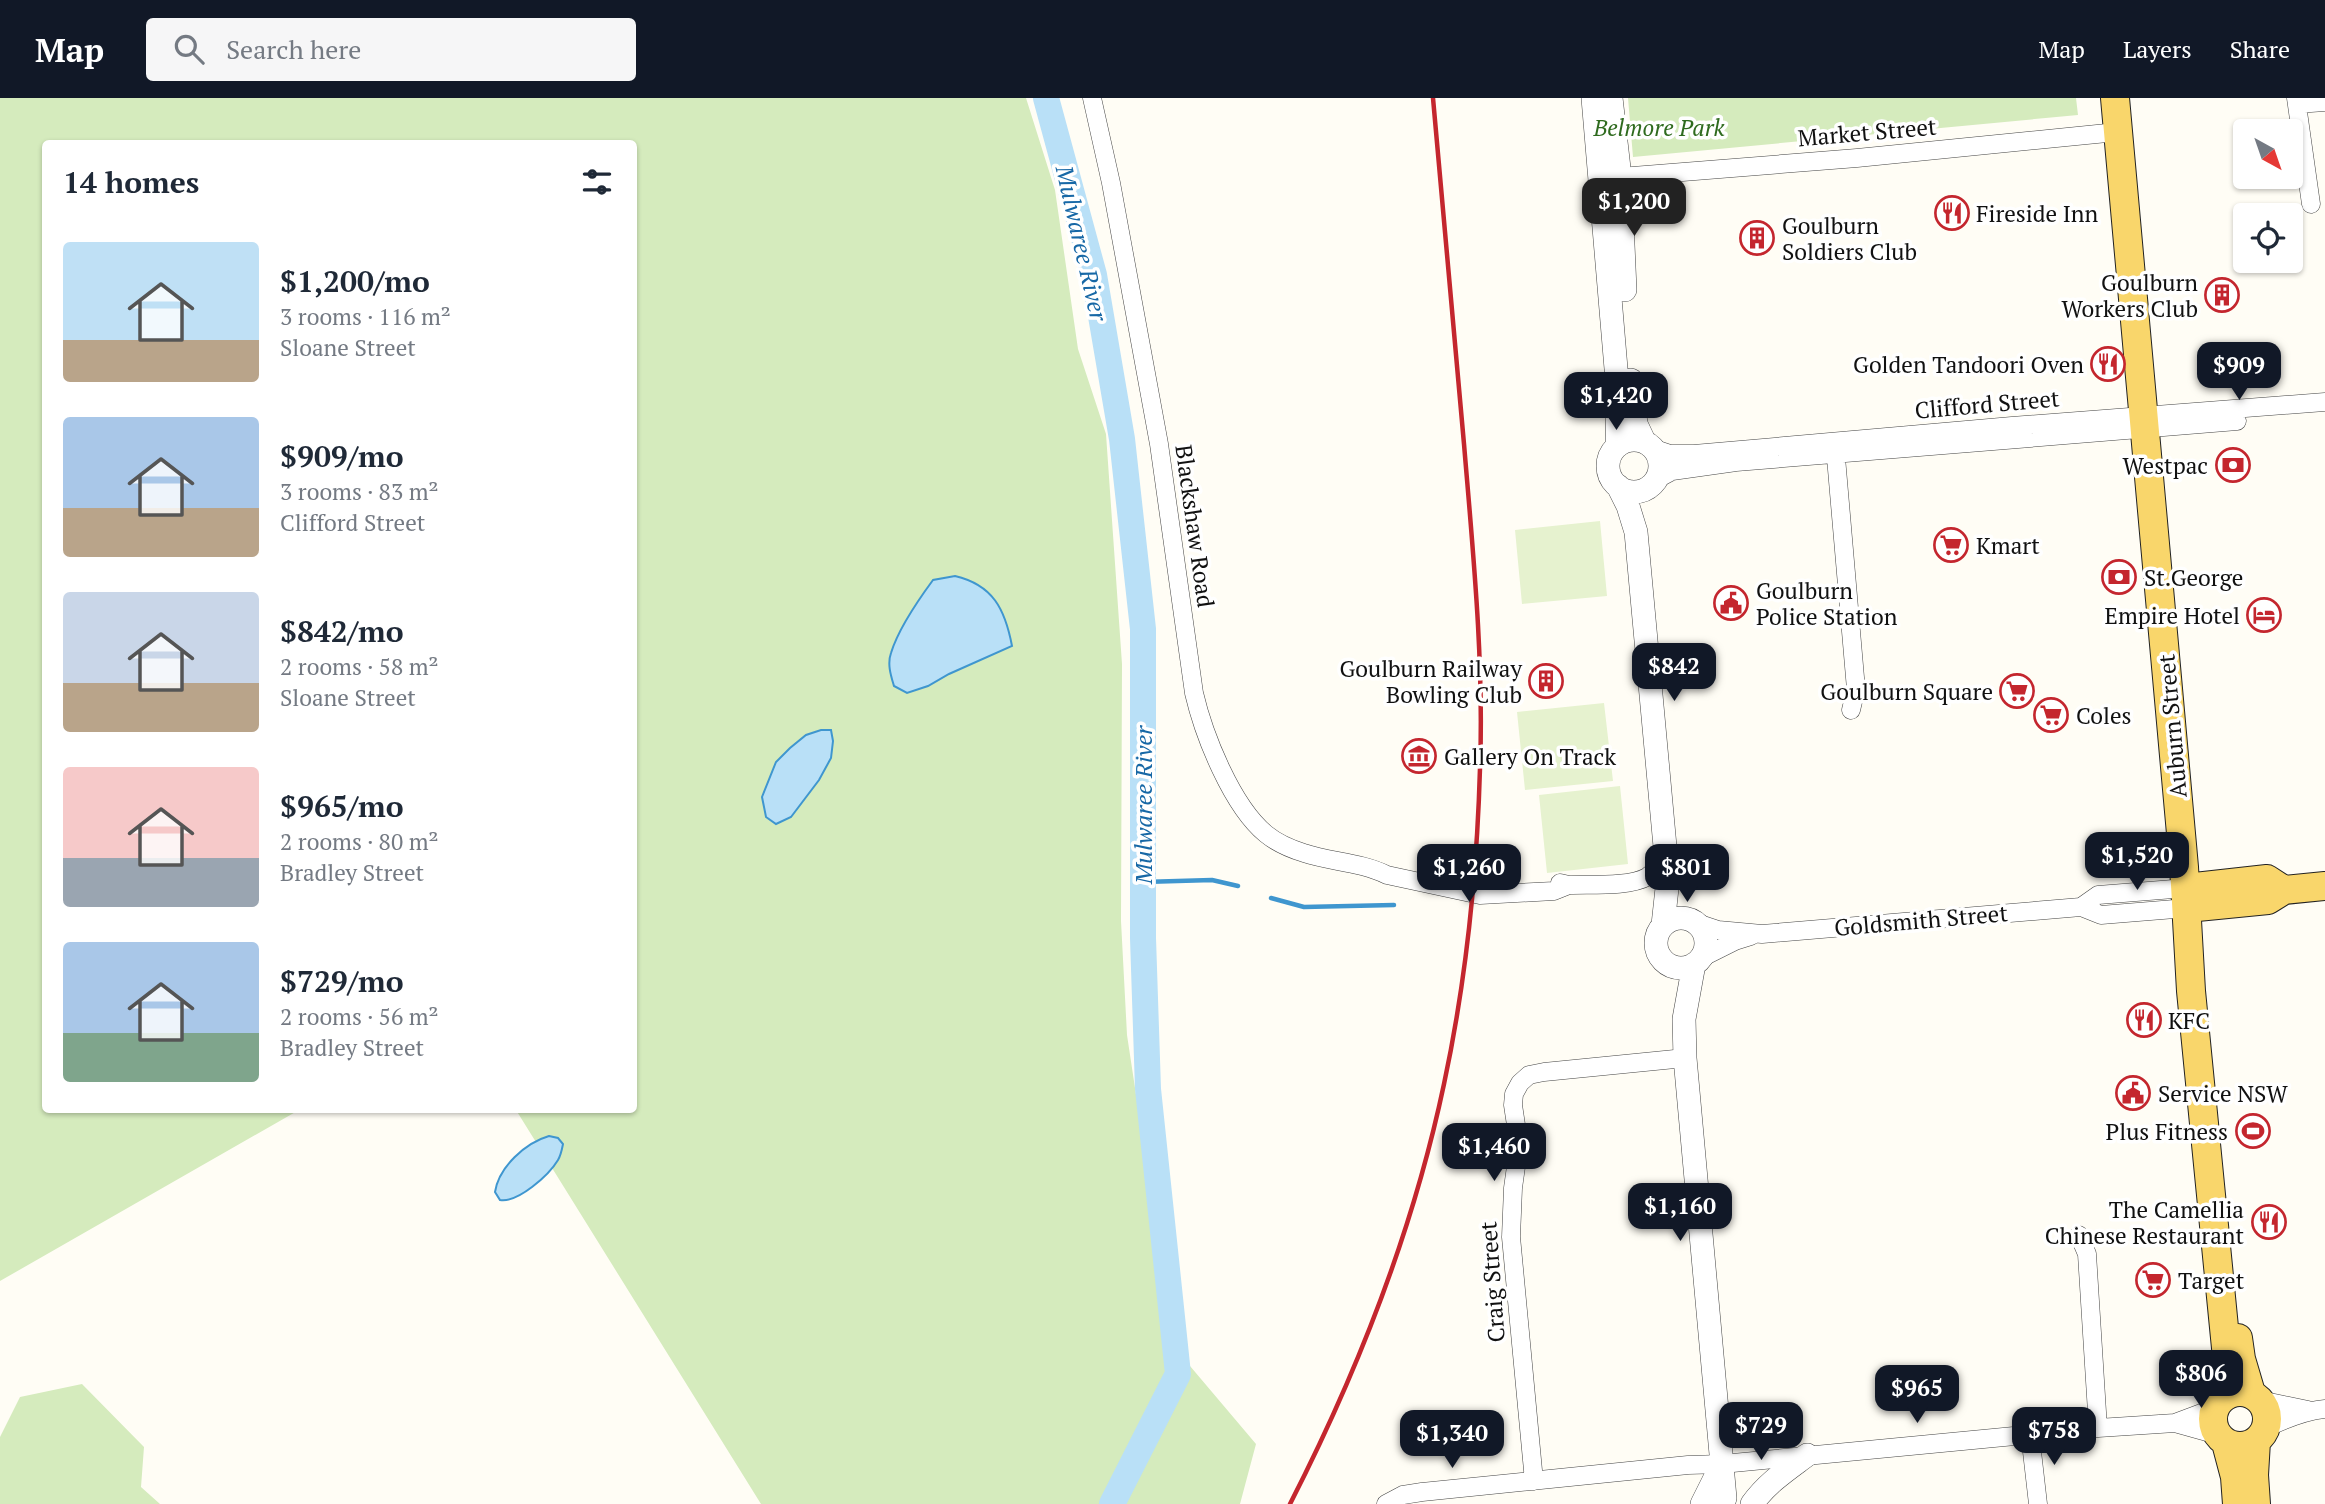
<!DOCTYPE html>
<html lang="en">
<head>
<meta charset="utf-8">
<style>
	:root { --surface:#fff; --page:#f6f6f7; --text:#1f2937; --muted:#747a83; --accent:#111827 }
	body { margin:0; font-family:"PT Serif",serif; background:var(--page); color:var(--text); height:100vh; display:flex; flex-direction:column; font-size:26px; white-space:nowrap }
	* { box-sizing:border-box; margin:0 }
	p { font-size:23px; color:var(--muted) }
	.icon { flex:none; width:38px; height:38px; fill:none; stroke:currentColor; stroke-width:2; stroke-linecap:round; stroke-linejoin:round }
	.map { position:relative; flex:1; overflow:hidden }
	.details { position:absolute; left:42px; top:42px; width:595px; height:973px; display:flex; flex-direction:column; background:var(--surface); border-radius:7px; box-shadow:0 2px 5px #0004 }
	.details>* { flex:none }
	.needle { width:46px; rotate:140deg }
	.controls { position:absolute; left:2233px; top:21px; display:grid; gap:14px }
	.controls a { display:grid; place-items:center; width:70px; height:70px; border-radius:7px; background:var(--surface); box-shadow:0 2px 5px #0004; font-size:35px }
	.price { position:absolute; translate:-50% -60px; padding:0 16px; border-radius:14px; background:var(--accent); color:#fff; font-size:23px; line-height:46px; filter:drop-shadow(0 2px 4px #0008) }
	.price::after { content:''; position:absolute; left:50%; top:42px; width:21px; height:16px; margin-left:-10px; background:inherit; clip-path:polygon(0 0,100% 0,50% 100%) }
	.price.selected { background:#222; color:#fff }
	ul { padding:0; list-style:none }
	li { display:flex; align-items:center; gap:21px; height:175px; padding:0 21px }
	li span { display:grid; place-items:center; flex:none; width:196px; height:140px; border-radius:7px; color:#555 }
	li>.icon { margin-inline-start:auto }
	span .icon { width:84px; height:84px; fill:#fffc; stroke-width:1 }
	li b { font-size:30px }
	h2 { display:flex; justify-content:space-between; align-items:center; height:84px; padding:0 21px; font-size:30px }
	header { display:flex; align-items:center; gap:42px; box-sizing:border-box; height:98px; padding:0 35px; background:var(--accent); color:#fff }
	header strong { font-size:33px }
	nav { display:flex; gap:38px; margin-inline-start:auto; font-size:24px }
	.search { width:490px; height:63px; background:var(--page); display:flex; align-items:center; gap:18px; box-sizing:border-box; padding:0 24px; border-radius:7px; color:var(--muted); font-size:26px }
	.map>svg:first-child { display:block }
	.green { fill:#d5ebbd }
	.pitch { fill:#e6f2cf }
	.water { fill:#b9e0f7; stroke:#3f96cf; stroke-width:2 }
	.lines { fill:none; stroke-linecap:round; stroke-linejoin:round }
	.stream { stroke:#3f96cf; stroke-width:4.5 }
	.river { stroke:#b9e0f7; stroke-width:26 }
	.minor-casing { stroke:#444; stroke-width:19 }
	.tertiary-casing { stroke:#444; stroke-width:24 }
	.primary-casing { stroke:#222; stroke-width:30 }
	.minor { stroke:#fff; stroke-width:18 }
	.tertiary { stroke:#fff; stroke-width:23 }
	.primary { stroke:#f9d66b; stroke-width:28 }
	.rail { stroke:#c4262e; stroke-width:4.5 }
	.labels { text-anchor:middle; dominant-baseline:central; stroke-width:7; stroke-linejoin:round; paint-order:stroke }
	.park-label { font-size:23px; font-style:italic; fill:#2f6b1f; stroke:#fff }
	.street-label { font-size:23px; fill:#111; stroke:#fff }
	.poi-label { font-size:23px; fill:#111; stroke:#fff; text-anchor:start }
	.water-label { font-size:24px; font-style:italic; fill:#1768a6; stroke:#fff }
</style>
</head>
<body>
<header>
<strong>Map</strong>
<div class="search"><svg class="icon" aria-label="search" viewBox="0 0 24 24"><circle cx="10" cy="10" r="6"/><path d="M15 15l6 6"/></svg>Search here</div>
<nav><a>Map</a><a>Layers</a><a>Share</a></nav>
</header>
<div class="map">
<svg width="2325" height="1406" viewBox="0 0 2325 1406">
	<rect width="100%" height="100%" fill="#fffdf5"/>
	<!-- green -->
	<path class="green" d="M0,0h1026l29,92 23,159 28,85 16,230 -1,257 6,114 21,139 20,166 88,104 -16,60h-479l-245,-394h118v-966h-588v966h253l-299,171z
		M1628,0h448l2,17 -445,42z
		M82,1286l62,63 -3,40 19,17h-160v-67l20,-40z"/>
	<!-- pitch -->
	<path class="pitch" d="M1600,423l7,75 -85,8 -7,-74z
		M1604,605l9,78 -88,9 -8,-78z
		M1620,688l8,78 -81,9 -8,-78z"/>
	<!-- water -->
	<path class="water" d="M955,478c38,9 50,33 57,70l-63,28 -21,12 -21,7 -13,-7c-3,-10 -7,-22 -3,-33 7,-23 28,-54 42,-73z
		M821,632h10l2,11 -2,17 -12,22 -28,37 -15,7 -10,-7 -4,-20 14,-35 14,-14 16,-13z
		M549,1038l9,2 5,6c-1,5 -2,11 -5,16 -9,15 -40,43 -58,40l-5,-8c4,-25 30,-49 54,-56z"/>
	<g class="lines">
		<!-- stream -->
		<path class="stream" d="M1143,784l69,-2 26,6
			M1271,800l33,9 90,-2"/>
		<!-- river -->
		<path class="river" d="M1046,0l48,177 28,164 21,190v309l5,151 30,285 -66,130"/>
		<!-- minor casing -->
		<g class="minor-casing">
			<path id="minor" d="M1092,0l19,85 48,261 35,249c10,43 38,113 72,141 11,9 25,15 38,19 27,9 57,9 83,22l93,20 74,-4 15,-6
				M2296,0l15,106
				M2297,6l28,-2
				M1620,79l237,-19 260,-26
				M1835,348l21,243 -5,21
				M1655,351l15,5h24l318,-28 313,-24
				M1657,381l15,-8 64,-9 501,-41
				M1560,785l9,2c21,-1 60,2 78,-8 10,-6 14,-18 18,-28
				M2081,809l17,-12 88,-7
				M1697,825l21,7 44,4 319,-27 20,8 86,-7
				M1701,860l34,-17 16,-5
				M2079,1137l8,19 11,174
				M2260,1302l48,10
				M2175,1325l43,12
				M2266,1330c19,-9 38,-17 59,-19
				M2030,1336l8,70
				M1534,1383l-23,-244 2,-49 6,-43 -6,-40 1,-11 6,-11 9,-8 15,-3 141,-14
				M1386,1406l17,-9 19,-3 266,-27 34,-1 376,-36 77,-5 40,-15"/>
		</g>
		<!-- tertiary casing -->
		<g class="tertiary-casing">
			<path id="tertiary" d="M1593,0l25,294 -1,54
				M1611,0l9,79 5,113
				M1631,282l5,44 8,17
				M1608 368a26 26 0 1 1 52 0a26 26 0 1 1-52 0Z
				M1618,388l10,20 8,26 32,347 -5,46
				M1656 845a25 25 0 1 1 50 0a25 25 0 1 1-50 0Z
				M1694,866l-10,55 1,39 40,440 -2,6
				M1702,1406l19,-38
				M1752,1406c15,-21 35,-34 55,-49"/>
		</g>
		<!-- primary casing -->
		<g class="primary-casing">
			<path id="primary" d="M2115,0l69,769 7,124 36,367 -2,38
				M2186,790l81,-9 17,11
				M2187,810l81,-8 16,-10 41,-4
				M2238,1240l3,21 10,34
				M2213 1321a27 27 0 1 1 54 0a27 27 0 1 1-54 0Z
				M2256,1343l-2,34 2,29
				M2226,1345l9,34 2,27"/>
		</g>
		<!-- minor -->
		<use href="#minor" class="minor"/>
		<!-- tertiary -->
		<use href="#tertiary" class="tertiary"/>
		<!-- primary -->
		<use href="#primary" class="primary"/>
		<!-- rail -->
		<path class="rail" d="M1290,1406c68,-133 123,-273 154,-420 22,-103 33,-210 36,-316 4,-108 -7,-216 -16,-324 -10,-116 -21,-231 -31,-346"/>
	</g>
	<!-- icons -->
	<defs>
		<g id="restaurant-ring" transform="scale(1.75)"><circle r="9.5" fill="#fff" stroke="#c4262e" stroke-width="1.5"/><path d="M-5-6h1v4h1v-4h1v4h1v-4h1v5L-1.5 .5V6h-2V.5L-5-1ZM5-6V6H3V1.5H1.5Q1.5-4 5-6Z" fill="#c4262e"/></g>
		<g id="building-ring" transform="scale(1.75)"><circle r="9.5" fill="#fff" stroke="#c4262e" stroke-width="1.5"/><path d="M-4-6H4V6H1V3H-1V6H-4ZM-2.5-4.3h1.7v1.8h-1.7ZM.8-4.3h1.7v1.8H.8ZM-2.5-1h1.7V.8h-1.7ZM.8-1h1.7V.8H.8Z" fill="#c4262e"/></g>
		<g id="bank-ring" transform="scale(1.75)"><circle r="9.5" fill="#fff" stroke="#c4262e" stroke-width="1.5"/><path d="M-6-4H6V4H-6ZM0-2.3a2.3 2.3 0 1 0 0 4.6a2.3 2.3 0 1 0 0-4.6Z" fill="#c4262e"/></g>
		<g id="supermarket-ring" transform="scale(1.75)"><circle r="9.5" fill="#fff" stroke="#c4262e" stroke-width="1.5"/><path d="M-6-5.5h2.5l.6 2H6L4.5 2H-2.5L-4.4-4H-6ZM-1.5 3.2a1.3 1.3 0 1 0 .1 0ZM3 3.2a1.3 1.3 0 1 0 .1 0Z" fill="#c4262e"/></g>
		<g id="civic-ring" transform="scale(1.75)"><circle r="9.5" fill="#fff" stroke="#c4262e" stroke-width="1.5"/><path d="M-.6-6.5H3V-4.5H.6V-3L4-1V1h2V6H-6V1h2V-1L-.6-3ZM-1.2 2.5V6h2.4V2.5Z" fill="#c4262e"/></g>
		<g id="hotel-ring" transform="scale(1.75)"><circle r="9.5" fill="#fff" stroke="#c4262e" stroke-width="1.5"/><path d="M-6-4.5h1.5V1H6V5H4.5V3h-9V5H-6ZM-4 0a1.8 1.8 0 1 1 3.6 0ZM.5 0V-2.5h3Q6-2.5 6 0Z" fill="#c4262e"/></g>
		<g id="museum-ring" transform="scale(1.75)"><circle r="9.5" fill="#fff" stroke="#c4262e" stroke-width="1.5"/><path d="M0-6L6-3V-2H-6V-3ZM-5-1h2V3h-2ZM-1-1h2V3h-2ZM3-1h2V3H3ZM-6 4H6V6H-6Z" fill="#c4262e"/></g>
		<g id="stadium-ring" transform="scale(1.75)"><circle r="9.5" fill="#fff" stroke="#c4262e" stroke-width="1.5"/><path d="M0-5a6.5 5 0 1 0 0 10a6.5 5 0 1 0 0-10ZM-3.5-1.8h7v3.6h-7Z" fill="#c4262e"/></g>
	</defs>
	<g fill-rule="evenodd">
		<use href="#restaurant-ring" x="1952" y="115"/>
		<use href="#building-ring" x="1757" y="140"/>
		<use href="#building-ring" x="2222" y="197"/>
		<use href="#restaurant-ring" x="2108" y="266"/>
		<use href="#bank-ring" x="2233" y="367"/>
		<use href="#supermarket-ring" x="1951" y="447"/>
		<use href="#bank-ring" x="2119" y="479"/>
		<use href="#civic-ring" x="1731" y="505"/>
		<use href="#hotel-ring" x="2264" y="517"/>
		<use href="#building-ring" x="1546" y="583"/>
		<use href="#supermarket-ring" x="2017" y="593"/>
		<use href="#supermarket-ring" x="2051" y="617"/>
		<use href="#museum-ring" x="1419" y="658"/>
		<use href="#restaurant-ring" x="2144" y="922"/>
		<use href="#civic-ring" x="2133" y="995"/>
		<use href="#stadium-ring" x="2253" y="1033"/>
		<use href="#restaurant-ring" x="2269" y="1124"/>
		<use href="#supermarket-ring" x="2153" y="1182"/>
	</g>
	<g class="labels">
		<!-- park labels -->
		<g class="park-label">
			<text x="1659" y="29">Belmore Park</text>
		</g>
		<!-- street labels -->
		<g class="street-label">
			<text transform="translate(1867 34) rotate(-5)">Market Street</text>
			<text transform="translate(1987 306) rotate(-5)">Clifford Street</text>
			<text transform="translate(1195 428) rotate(82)">Blackshaw Road</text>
			<text transform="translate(2172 628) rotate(-95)">Auburn Street</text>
			<text transform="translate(1921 822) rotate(-5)">Goldsmith Street</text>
			<text transform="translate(1492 1184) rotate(-94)">Craig Street</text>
		</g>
		<!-- poi labels -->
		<g class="poi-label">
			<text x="1976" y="115">Fireside Inn</text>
			<text x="1782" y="127">Goulburn<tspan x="1782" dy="26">Soldiers Club</tspan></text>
			<text x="2198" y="184" text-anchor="end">Goulburn<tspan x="2198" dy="26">Workers Club</tspan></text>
			<text x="2084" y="266" text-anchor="end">Golden Tandoori Oven</text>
			<text x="2208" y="367" text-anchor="end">Westpac</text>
			<text x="1976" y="447">Kmart</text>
			<text x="2144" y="479">St.George</text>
			<text x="1756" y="492">Goulburn<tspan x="1756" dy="26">Police Station</tspan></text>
			<text x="2240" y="517" text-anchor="end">Empire Hotel</text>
			<text x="1522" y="570" text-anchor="end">Goulburn Railway<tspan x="1522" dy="26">Bowling Club</tspan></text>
			<text x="1993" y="593" text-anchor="end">Goulburn Square</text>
			<text x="2076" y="617">Coles</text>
			<text x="1444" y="658">Gallery On Track</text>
			<text x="2168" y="922">KFC</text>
			<text x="2158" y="995">Service NSW</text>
			<text x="2228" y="1033" text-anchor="end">Plus Fitness</text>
			<text x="2244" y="1111" text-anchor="end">The Camellia<tspan x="2244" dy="26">Chinese Restaurant</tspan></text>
			<text x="2178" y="1182">Target</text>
		</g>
		<!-- water labels -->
		<g class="water-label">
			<text transform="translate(1082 145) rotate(77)">Mulwaree River</text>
			<text transform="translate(1143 707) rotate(-90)">Mulwaree River</text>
		</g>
	</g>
</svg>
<div class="controls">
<a><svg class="needle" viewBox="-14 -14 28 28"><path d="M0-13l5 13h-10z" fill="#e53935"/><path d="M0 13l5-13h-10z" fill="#747a83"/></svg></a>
<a><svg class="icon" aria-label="locate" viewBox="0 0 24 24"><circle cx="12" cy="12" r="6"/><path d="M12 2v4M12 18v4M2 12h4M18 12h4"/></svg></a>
</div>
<b class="price selected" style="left:1634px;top:140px">$1,200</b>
<b class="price" style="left:2239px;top:304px">$909</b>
<b class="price" style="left:1616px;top:334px">$1,420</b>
<b class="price" style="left:1674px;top:605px">$842</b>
<b class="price" style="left:2137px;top:794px">$1,520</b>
<b class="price" style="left:1469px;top:806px">$1,260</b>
<b class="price" style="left:1687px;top:806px">$801</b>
<b class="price" style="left:1494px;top:1085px">$1,460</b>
<b class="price" style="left:1680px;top:1145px">$1,160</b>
<b class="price" style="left:2201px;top:1312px">$806</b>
<b class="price" style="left:1917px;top:1327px">$965</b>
<b class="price" style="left:1761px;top:1364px">$729</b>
<b class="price" style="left:2054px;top:1369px">$758</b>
<b class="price" style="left:1452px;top:1372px">$1,340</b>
<section class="details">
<h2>14 homes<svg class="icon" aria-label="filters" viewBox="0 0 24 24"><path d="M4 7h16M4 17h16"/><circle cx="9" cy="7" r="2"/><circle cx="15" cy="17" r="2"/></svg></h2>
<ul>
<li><span style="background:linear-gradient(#bfe0f5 70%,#b9a48a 0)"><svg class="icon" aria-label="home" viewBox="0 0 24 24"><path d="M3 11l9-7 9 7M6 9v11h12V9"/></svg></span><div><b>$1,200/mo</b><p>3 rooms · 116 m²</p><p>Sloane Street</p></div></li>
<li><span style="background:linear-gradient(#a9c7e8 65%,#b9a48a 0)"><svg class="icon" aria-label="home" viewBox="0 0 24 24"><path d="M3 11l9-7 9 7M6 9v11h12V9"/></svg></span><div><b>$909/mo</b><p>3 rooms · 83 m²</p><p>Clifford Street</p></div></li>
<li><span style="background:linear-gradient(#c9d6e8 65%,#b9a48a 0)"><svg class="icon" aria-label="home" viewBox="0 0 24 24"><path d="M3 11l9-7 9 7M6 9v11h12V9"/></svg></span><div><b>$842/mo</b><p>2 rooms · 58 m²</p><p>Sloane Street</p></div></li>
<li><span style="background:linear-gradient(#f6c9c9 65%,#9aa5b1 0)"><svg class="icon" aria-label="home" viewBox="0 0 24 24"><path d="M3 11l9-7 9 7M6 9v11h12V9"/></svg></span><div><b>$965/mo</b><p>2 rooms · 80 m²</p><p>Bradley Street</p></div></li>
<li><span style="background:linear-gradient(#a9c7e8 65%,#7fa58c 0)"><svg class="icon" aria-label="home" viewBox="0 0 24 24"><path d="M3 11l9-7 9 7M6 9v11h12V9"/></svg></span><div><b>$729/mo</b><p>2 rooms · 56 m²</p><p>Bradley Street</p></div></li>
</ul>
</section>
</div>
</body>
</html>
